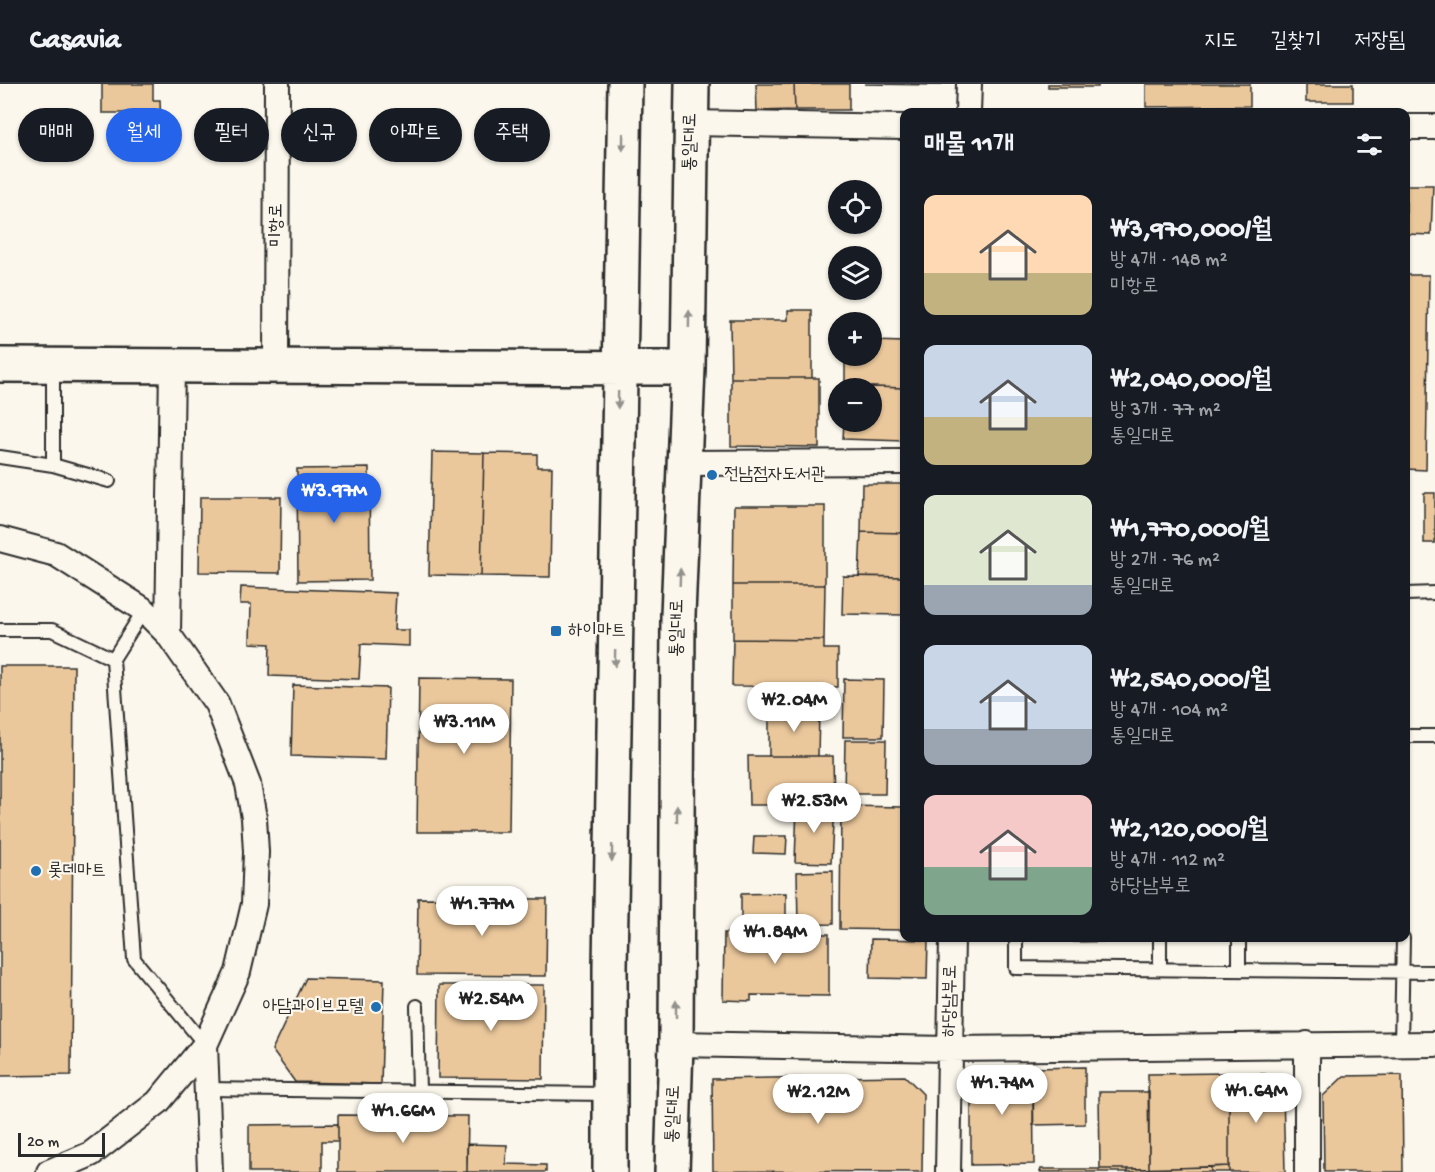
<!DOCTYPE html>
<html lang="ko">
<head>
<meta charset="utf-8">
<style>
	:root { --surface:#171b24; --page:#20242c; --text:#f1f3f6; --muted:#9ea1a6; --line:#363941; --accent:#2563eb }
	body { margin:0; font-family:"Gochi Hand","Poor Story",sans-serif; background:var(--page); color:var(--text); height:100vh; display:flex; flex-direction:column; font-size:22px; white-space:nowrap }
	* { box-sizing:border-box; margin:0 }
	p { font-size:20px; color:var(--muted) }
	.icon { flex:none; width:33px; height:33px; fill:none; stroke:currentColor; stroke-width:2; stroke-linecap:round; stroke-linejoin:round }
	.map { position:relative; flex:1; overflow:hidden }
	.side { position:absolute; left:900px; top:24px; width:510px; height:834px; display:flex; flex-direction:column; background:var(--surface); border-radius:12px; box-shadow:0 2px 4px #0004 }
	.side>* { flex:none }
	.hud { position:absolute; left:18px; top:24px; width:570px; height:54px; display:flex; gap:12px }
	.tools { position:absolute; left:828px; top:96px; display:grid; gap:12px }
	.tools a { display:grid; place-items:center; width:54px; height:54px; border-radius:50%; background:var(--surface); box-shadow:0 2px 4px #0004; font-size:30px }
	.scale { position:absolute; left:18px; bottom:15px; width:87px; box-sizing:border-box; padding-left:6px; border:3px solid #2b2b2b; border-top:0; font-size:16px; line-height:21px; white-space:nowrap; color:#2b2b2b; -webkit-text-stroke:4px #fbf7ec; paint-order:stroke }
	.price { position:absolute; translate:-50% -51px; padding:0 14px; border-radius:21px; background:#fff; color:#222; font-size:20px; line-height:39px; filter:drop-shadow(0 2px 3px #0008) }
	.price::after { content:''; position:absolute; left:50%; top:36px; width:18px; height:14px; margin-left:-9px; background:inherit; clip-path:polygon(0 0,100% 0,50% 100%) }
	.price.selected { background:var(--accent); color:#fff }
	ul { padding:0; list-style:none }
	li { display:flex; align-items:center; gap:18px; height:150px; padding:0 24px }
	li span { display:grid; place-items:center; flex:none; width:168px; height:120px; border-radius:12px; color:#555 }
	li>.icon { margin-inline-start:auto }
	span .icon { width:72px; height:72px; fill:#fffc; stroke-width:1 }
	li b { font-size:26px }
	h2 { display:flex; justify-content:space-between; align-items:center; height:72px; padding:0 24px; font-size:26px }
	.tag { padding:0 21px; border-radius:27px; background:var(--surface); box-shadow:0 2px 4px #0004; font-size:21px; line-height:54px }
	.tag.selected { background:var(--accent); color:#fff }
	header { display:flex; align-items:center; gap:36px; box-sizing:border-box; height:84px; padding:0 30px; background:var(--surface); border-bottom:2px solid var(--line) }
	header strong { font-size:28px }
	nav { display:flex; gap:33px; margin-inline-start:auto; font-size:21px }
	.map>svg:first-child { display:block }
	.building { fill:#ebc89c; stroke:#2b2b2b; stroke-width:1.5 }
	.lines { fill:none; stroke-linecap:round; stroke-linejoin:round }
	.lane-casing { stroke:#2b2b2b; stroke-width:16 }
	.street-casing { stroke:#2b2b2b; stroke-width:28 }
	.secondary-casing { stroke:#2b2b2b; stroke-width:38 }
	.lane { stroke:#fbf7ec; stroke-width:12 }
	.street { stroke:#fbf7ec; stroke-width:24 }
	.secondary { stroke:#fbf7ec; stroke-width:33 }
	.oneway { fill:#93918c }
	.poi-dot { fill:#1f6fb2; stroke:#fbf7ec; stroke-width:2 }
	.labels { text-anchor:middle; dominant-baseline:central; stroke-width:4.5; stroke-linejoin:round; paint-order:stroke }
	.street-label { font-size:18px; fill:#2b2b2b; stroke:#fbf7ec }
	.poi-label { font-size:18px; fill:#2b2b2b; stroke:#fbf7ec; text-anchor:start }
</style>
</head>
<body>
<header>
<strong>Casavia</strong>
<nav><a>지도</a><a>길찾기</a><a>저장됨</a></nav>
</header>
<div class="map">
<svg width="1435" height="1088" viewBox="0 0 1435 1088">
	<rect width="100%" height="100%" fill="#fbf7ec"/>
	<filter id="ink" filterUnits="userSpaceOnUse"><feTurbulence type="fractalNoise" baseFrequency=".0167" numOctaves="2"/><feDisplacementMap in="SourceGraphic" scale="12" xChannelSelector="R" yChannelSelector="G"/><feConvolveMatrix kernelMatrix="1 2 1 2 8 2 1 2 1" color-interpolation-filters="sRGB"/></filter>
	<g filter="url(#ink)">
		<!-- building -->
		<path class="building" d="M102,0h51v16h7l1,28 -31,1v-16h-28z
			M756,0h38l1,26 -38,1z
			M794,0h55v26h-54z
			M865,0h76l-1,1z
			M1048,0h50v3h-50z
			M1146,0h104v22l-104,1z
			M1306,0h47v18h-47z
			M1406,101h27l-2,50 -25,-1z
			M1406,191h23l-3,195 -20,-1z
			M788,226h24v68h-81l-1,-58h58z
			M872,257l32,1v46l-59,-2v-30h27z
			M731,294h88v69l-88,-1z
			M845,302l59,2v53l-61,-2 1,-17h28v-34h-27z
			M432,368l52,1 -3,123 -52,-1z
			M484,369l53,1v13h15l-2,110 -69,-1z
			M369,384l1,112 -72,1 -1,-112z
			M862,400h42v49l-43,-1z
			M1424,409h11v50h-11z
			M200,413h81l-1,76 -81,-1z
			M734,422h91v79h-92z
			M861,448l43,1v44l-45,-1z
			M843,492l61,1v38l-62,-1z
			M733,501h92l-1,55 -91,-1z
			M241,503l155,6 -2,37h15v16l-48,-2 -2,35 -90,-3 1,-32 -20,-1 1,-39h-11z
			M733,555l91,1v9h14v38l-106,-1z
			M0,582h74l-3,409 -71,1z
			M419,594l92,1 -2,153h-92z
			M844,595l40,1 -1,57h-40z
			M293,601l95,3 -2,71 -95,-3z
			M769,626l50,1 -1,45h-49z
			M845,656h41l-1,54h-41z
			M748,672h85l1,49h-85z
			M797,721h37l-3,58 -36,-1z
			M841,722l63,1v123l-64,-1z
			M754,752h33l-1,18 -33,-1z
			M833,787v53l-35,1 -1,-53z
			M786,809v31h-45v-30z
			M418,814l129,1 -1,77 -129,-1z
			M724,849l105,1v62l-78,-1v6l-28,-1z
			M1074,854h51v3l-51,1z
			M871,855l57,1 -1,39 -57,-1z
			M306,894l78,2 -3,104 -86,-2 -23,-32z
			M439,901h105l-1,94 -105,-1z
			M1085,983v57l-52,1v-57z
			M971,984h62l1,96 -63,1z
			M1229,989l36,1 18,16 2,82h-56z
			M1229,989v93l-80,3 -1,-95z
			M1402,991l1,97h-79l-1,-76 21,-20z
			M905,992l18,18 -1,78 -209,-1 -1,-92z
			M1099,1008h50v77h-49z
			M338,1031l130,1 -1,56h-129z
			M338,1040v17h-16v31h-73v-47z
			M467,1060l40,1 -1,19 40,1v7h-79z
			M1229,1082v6h-18v-5z
			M1211,1083v5h-83v-3z
			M1041,1085h87v3h-88z"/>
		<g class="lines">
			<!-- lane casing -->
			<g class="lane-casing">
				<path id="lane" d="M0,373l53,8 56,16
					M53,381v-98
					M1406,510l29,-1
					M144,526l-31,49 21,300 71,86
					M0,546h52l61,29
					M1406,652h29
					M1016,854v30l419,4
					M1160,854v31
					M1239,886v-32
					M417,922l2,85
					M1401,960l2,-106
					M207,1005l401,5"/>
			</g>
			<!-- street casing -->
			<g class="street-casing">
				<path id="street" d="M968,28l1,-28
					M691,39l213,4
					M1406,43h29
					M276,282l1,-282
					M684,379l220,-1
					M0,455l56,15 88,56 24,24 49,70 31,80 6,34 2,34 -2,52 -16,68 -33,73 -47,57 -67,52 -42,18
					M168,550l4,-268
					M676,960l274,5 485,-5
					M1307,960v128
					M205,961l5,127
					M948,1088l4,-234"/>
			</g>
			<!-- secondary casing -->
			<g class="secondary-casing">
				<path id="secondary" d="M0,281l688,3
					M610,1088v-205l15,-883
					M672,1088l4,-128 2,-429 10,-247 4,-284"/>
			</g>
			<!-- lane -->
			<use href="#lane" class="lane"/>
			<!-- street -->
			<use href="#street" class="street"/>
			<!-- secondary -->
			<use href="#secondary" class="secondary"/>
		</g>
		<!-- one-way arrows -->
		<defs><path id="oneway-solid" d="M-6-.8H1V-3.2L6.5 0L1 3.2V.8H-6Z" transform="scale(1.5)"/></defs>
		<g class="oneway">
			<use href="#oneway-solid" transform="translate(623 58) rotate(91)"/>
			<use href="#oneway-solid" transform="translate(689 235) rotate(-89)"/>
			<use href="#oneway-solid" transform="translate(618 316) rotate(91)"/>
			<use href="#oneway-solid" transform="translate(680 493) rotate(-88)"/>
			<use href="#oneway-solid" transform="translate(615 574) rotate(91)"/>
			<use href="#oneway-solid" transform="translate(677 730) rotate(-90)"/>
			<use href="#oneway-solid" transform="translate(612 769) rotate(91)"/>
			<use href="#oneway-solid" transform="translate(676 925) rotate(-90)"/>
		</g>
	</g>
	<!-- markers -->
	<g class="poi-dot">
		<circle cx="712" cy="391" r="6"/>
		<rect x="550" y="541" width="12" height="12" rx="3"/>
		<circle cx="36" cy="787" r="6"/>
		<circle cx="376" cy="923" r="6"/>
	</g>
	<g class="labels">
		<!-- street labels -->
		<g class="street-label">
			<text transform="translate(691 58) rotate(-89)">통일대로</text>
			<text transform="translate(277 141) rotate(-90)">미항로</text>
			<text transform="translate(678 544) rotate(-89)">통일대로</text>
			<text transform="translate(951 917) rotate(-89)">하당남부로</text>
			<text transform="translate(674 1030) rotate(-88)">통일대로</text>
		</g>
		<!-- poi labels -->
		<g class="poi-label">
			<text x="724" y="391">전남점자도서관</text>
			<text x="568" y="547">하이마트</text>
			<text x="48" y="787">롯데마트</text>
			<text x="364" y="923" text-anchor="end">아담과이브모텔</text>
		</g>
	</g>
</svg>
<div class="tools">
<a><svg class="icon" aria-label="locate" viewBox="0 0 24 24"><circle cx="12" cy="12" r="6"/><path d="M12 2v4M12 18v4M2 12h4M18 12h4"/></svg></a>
<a><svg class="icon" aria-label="layers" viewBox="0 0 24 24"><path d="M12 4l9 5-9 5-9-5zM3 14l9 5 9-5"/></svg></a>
<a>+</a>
<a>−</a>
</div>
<div class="scale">20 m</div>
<b class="price selected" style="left:334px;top:440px">₩3.97M</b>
<b class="price" style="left:794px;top:649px">₩2.04M</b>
<b class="price" style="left:464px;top:671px">₩3.11M</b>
<b class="price" style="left:814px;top:750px">₩2.53M</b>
<b class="price" style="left:482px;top:853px">₩1.77M</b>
<b class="price" style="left:775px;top:881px">₩1.84M</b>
<b class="price" style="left:491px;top:948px">₩2.54M</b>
<b class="price" style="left:1002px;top:1032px">₩1.74M</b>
<b class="price" style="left:1256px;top:1040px">₩1.64M</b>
<b class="price" style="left:818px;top:1041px">₩2.12M</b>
<b class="price" style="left:403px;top:1060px">₩1.66M</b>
<div class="hud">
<a class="tag">매매</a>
<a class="tag selected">월세</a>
<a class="tag">필터</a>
<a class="tag">신규</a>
<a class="tag">아파트</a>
<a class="tag">주택</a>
</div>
<section class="side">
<h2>매물 11개<svg class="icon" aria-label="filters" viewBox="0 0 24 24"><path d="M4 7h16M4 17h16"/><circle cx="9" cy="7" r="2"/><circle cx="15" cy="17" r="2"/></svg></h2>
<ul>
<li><span style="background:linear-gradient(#ffd9b3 65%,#c2b280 0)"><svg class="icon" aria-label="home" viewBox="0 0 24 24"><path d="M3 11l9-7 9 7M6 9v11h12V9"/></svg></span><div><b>₩3,970,000/월</b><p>방 4개 · 148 m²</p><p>미항로</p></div></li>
<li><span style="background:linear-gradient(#c9d6e8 60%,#c2b280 0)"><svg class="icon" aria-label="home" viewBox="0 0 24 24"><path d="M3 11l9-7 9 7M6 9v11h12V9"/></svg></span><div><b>₩2,040,000/월</b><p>방 3개 · 77 m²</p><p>통일대로</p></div></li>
<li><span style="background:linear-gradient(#dfe7d0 75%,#9aa5b1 0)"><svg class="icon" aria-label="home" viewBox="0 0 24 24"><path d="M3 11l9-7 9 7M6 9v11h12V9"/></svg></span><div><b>₩1,770,000/월</b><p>방 2개 · 76 m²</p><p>통일대로</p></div></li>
<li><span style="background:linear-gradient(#c9d6e8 70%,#9aa5b1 0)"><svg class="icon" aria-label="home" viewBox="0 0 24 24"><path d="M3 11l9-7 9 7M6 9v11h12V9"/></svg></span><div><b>₩2,540,000/월</b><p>방 4개 · 104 m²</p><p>통일대로</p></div></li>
<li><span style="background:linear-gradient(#f6c9c9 60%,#7fa58c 0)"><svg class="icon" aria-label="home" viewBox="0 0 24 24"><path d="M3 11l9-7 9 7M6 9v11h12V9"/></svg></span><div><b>₩2,120,000/월</b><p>방 4개 · 112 m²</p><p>하당남부로</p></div></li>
</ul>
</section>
</div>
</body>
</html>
